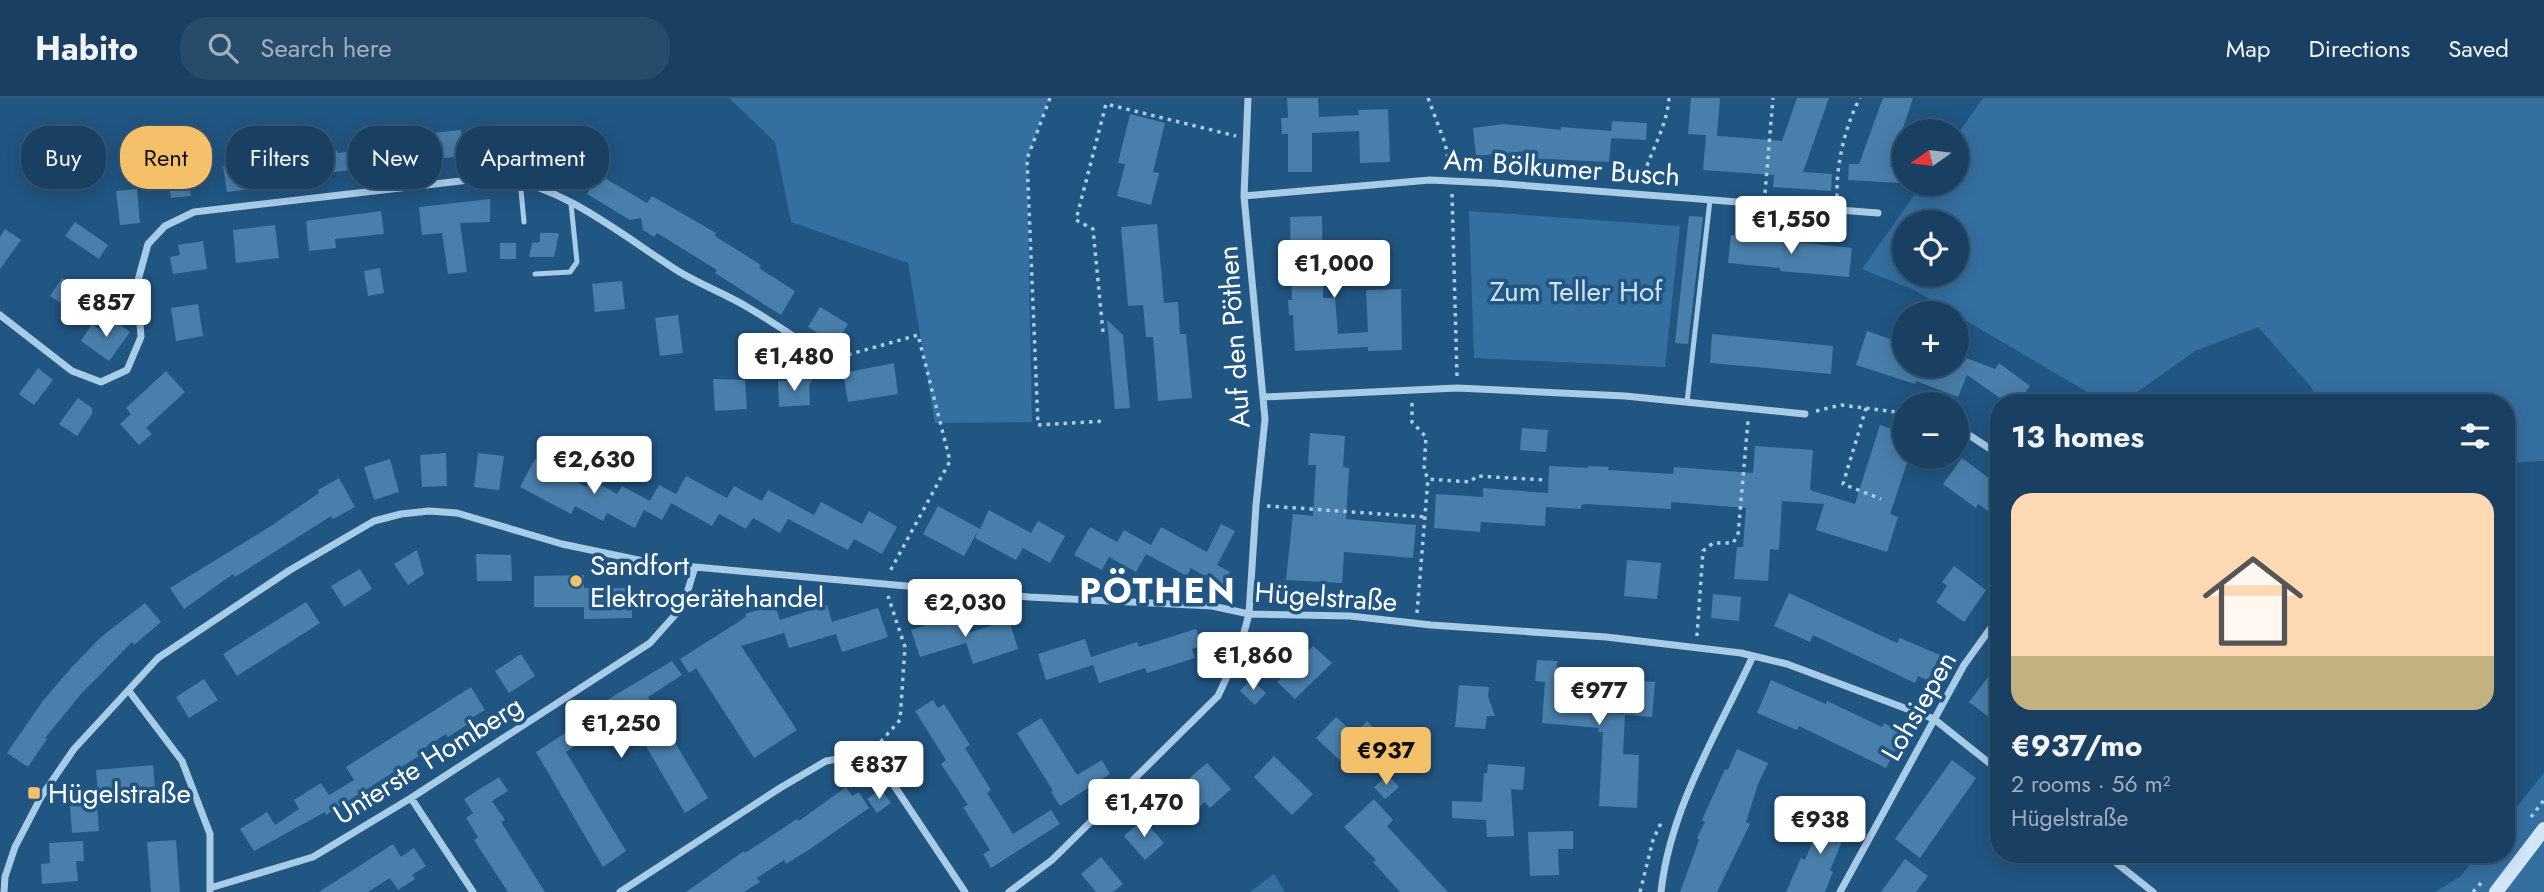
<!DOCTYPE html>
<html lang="en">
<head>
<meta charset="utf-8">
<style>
	:root { --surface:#194062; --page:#264b6b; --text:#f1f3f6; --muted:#9fafbe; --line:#375977; --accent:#f5c06a }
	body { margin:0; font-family:Jost,sans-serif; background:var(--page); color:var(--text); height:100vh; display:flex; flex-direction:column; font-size:26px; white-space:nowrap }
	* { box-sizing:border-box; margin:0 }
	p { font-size:23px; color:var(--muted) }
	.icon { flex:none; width:38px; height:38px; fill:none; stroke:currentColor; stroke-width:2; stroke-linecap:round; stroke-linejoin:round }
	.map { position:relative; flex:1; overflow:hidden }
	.sheet { position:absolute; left:1990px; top:296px; width:525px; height:469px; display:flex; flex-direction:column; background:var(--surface); border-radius:28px; box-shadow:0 4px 18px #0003,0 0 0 2px var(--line) }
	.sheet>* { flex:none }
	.guide { position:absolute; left:21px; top:28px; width:665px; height:63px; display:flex; gap:14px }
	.needle { width:46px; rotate:256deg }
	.buttons { position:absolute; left:1892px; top:21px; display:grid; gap:14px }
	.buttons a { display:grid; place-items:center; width:77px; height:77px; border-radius:50%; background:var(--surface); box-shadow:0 4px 18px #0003,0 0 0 2px var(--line); font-size:35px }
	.price { position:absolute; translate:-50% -60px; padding:0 16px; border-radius:7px; background:#fff; color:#222; font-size:23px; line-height:46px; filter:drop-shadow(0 2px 4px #0008) }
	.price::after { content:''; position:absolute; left:50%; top:42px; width:21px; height:16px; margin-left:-10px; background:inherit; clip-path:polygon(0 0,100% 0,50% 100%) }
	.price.current { background:var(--accent); color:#111 }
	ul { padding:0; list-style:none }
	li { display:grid; align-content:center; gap:14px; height:371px; padding:0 21px }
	li span { display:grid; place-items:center; height:217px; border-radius:21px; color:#555 }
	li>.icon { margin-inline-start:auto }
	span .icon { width:126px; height:126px; fill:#fffc; stroke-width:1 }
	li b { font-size:30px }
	h2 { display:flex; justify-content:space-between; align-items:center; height:84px; padding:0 21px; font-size:30px }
	.tag { padding:0 24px; border-radius:28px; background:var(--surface); box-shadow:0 4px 18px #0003,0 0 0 2px var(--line); font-size:24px; line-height:63px }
	.tag.current { background:var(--accent); color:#111 }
	header { display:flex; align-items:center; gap:42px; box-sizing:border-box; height:98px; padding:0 35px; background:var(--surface); border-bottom:2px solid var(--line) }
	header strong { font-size:33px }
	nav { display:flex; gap:38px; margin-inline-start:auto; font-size:24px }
	.search { width:490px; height:63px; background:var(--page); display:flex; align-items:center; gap:18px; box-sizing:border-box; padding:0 24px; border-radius:28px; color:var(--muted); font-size:26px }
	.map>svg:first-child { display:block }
	.green { fill:#356fa0; fill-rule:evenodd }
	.building { fill:#4a7fab }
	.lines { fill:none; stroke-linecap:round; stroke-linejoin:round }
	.path { stroke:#a8cbe8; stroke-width:3.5; stroke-dasharray:3.5 5; stroke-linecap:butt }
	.lane { stroke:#a8cbe8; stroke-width:5 }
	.street { stroke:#a8cbe8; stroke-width:7 }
	.secondary { stroke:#d3e6f7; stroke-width:14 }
	.poi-dot { fill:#f5c06a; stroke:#215582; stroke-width:2.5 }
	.labels { text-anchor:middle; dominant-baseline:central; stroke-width:7; stroke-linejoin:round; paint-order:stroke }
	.street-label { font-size:28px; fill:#fff; stroke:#215582 }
	.park-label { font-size:28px; fill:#cce3f6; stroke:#215582 }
	.poi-label { font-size:28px; fill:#fff; stroke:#215582; text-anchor:start }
	.district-label { font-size:35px; font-weight:bold; letter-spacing:2px; fill:#fff; stroke:#215582 }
</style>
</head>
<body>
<header>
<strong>Habito</strong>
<div class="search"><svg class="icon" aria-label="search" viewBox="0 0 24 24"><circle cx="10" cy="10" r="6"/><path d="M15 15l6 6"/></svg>Search here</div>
<nav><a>Map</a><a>Directions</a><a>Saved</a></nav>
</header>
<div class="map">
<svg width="2544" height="794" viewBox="0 0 2544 794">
	<rect width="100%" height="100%" fill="#215582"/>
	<!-- green -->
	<path class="green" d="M729,0h320l-22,61 5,263 -97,1 -27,-160 -117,-41 -16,-80z
		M1983,0h561v363l-38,2v-61h-188l-7,-15 -53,-60 -63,24 -72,51h-19l-190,-112 -52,-21 60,-85h34l1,-49zM1956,124v53h-52v-53z
		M1469,113l211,15 -15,141 -191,-9z
		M2544,675v119h-109l26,-16 17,-22h28v-34z
		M1274,776l11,18h-35z"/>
	<!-- building -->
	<path class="building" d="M1287,0h31l1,19 40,-2 -1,-5 30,-1 2,53 -30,1 -1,-32 -47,2v39h-24v-38h-6l-1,-16h7z
		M1691,0h29l-3,38 -29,-2z
		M1797,0h32l-26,74 29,2 -1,17 -58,-4 1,-12 -71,-5 3,-35 76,6z
		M1883,0h30l-23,69h11l-1,16 -52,-3 1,-16h10z
		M1130,16l35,9 -12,49 6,1 -8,32 -34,-9 8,-32 -7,-1z
		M1612,23l35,2 -1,17 -35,-2z
		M1504,26l57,6v-3l51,4 -3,31 -83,-4 1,-7 -51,5 -3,-28z
		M461,32l1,10 21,-2 1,16 -58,6 -3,-26z
		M489,35h34v18h-33z
		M555,35l24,5 -4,22 -24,-5z
		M382,49l2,19 -82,10 -3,-21 38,-5 1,3z
		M101,56l3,21 -20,3 -3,-21z
		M263,63l3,26 -39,5 -4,-26z
		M188,73l3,25 -20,2 -3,-25z
		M597,79h6l44,26 5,-7 64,37 -1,3 46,29 -2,3 36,23 -14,24 -66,-42 2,-3 -60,-37 -3,4 -11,-7 -2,-12 -11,2 -43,-26z
		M137,91l3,34 -20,2 -4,-34z
		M490,101v23l-30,1 7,49 -19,2 -6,-41 -20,2 -3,-28z
		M381,113l3,23 -49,5 1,9 -27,3 -3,-30z
		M1322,118l1,82h12l3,36 30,-2 -2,-42 35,-1 1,61 -34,1v-4l-73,4 -2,-36h-4l-1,-15h4l-2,-83z
		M1689,118l14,1 -15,127 -13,-1z
		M75,124l33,23 -9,14 -34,-23z
		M1157,126l7,79 14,-1 2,32h6l6,64 -34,3 -5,-64h-7l-3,-32 -15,1 -7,-79z
		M275,127l4,33 -43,5 -3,-33z
		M5,131l16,11 -21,29v-32z
		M540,135h19l-5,24h-25l3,-14 8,-1z
		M1731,137l121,13 -3,29 -69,-6v-3l-52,-5z
		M203,143l4,28 -34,5 -3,-17 10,-2 -2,-10z
		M500,145h16v16h-16z
		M380,170l4,25 -16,3 -4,-25z
		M62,180l27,18 -11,18 -28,-18z
		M622,183l3,28 -30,3 -3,-28z
		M198,206l5,32 -27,5 -5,-33z
		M820,209l28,17 -13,20 -27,-17z
		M678,217l5,38 -23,3 -5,-38z
		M113,221l17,13 -21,29 -28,-20 11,-17 12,9z
		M1107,222l16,15 7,73 -15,1z
		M1867,233l37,13v22h52v-12l39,15 4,-6 31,23 -12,16h-12l-39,-27 -9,22 -42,-16 -1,3 -37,-12 -22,-7z
		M1712,236l121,12 -2,28 -121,-11z
		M894,265l4,31 -50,8 -5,-29z
		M38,270l15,12 -19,25 -15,-11z
		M166,273l19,21 -39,36 6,6 -13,11 -19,-21 11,-10 -5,-6z
		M713,281l32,1 2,29 -32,2z
		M813,281l-4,6 1,20 -31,2 -1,-26z
		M78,300l14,10v6l-15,22 -18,-12z
		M1880,327l24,8v24h5l-19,57 8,3 -11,35 -71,-22 8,-26 -42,-3 -3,49 -9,-1 -2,32 -34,-2 3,-32h6l3,-39 -75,-6v7l-85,-5 -5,1v4l-35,-2 -1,19 -64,-4 -1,10 -46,-4 2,-34 47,3v-9l65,5 1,-27 39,2v-2l21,1 -1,3 65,4 1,-7 79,6 2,-27 58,4 -3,40 45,14z
		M1522,330l26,2 -2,22 -26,-2z
		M1310,335l35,3 -2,31 6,1 -3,51 70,6 -3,33 -69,-6 -2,31 -56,-3 7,-66 20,2 3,-51h-8z
		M446,355l1,33 -25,1 -2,-32z
		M478,355l26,3 -5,34 -25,-3z
		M1962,360l36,27v33l-20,-14 -2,4 -33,-24z
		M390,361l9,33 -25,8 -10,-33z
		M535,361l51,28 4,-8 27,15 5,-8 28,15 -2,3 11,-19 17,9 -14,26 -18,-10 -9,18 -28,-15 -4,8 -28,-15 -4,8 -51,-27z
		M686,378l41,22 7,-12 28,15 6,-11 46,25 7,-13 41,22 7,-13 28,16 -15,27 -28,-15 -6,11 -60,-31 -8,14 -27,-15 -7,11 -27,-15 -7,12 -41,-23z
		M339,380l16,29 -22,12 -2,-3 -96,61 -2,-3 -49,35 -14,-21 101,-62 48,-33 -1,-3z
		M938,408l42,23 9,-19 42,23 7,-12 27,15 -15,27 -27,-15 -7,12 -41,-22 4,-9 -15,27 -41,-22z
		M1221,426l14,7 -18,34 13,7 -8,14 -31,-18 -4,8 -41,-22 15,-27 46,25z
		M1090,429l27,15 7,-12 27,15 -15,27 -27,-15 -7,13 -28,-15z
		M417,452l7,24 -16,11 -14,-21z
		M476,456l35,1 1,26h-35z
		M1627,462l34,3 -4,36 -33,-3z
		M1954,468l32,24 -22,32 -28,-20 11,-16 -5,-4z
		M360,471l12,20 -28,18 -13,-21z
		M584,477v13h48v30l-48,1v-12h-50v-31z
		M1789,495l108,50 3,-5 40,17 -12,25 -10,-4 -3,7 -102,-48 -3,7 -36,-16z
		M1713,496l28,3 -2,24 -28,-3z
		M306,504l14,21 -83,53 -14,-22z
		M145,505l16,19 -27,23 -2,-3 -51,52 -36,44 2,1 -19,28 -21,-14 35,-51 29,-34 30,-31z
		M775,506l9,29 -43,13 56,84 -43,28 -58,-90 -7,5 -9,-14 66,-42 -1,-3z
		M827,507l5,17 46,-14 10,29 -46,15 -6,-18 -47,14 -9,-28z
		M958,517l6,19 45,-14 9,29 -45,15 -7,-21 -46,14 -9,-27z
		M1196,531l6,17 -10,3 3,9 -48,15 -2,-5 -46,15 -6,-18 -47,15 -8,-26 47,-15 6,18 46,-15 2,5z
		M1313,548l19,17 -37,36 -18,-17z
		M521,556l14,22 -26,17 -14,-22z
		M1537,562l20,1 -1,15 38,4 -2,32 32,2 3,-34 28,2 -3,35 -27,-2 -2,39 16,1 -2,53 -38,-2 4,-74h-5l1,-4 -57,-5 3,-41 -10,-1z
		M672,563l10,14 -34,22 60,101 -23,15 -59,-101 -28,18 -32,22 60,99 -23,16 -67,-115 69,-45 -3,-4z
		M1998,566v60l-29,-22z
		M204,581l14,21 -29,18 -13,-21z
		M1251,581l15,14 -11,12 -15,-14z
		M1771,582l55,24 1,-3 55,26 2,-4 20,10 -18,35 -87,-42 -2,4 -40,-17z
		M1459,587l30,2 -1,9 7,20h-8l-2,13 -30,-2z
		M471,589l14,23 -17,10 2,3 -22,14 -2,-3 -26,17 2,3 -96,61 -1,-3 -71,39 -14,-22 27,-17 8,13 24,-16 -5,-9 27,-17 8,12 25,-15 -8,-13z
		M933,602l5,8 6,-4 26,41 -5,3 26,42 -4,3 26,41 38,-24 9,14 -69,44 -8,-14 7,-4 -27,-43 5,-2 -27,-41 5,-4 -31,-49z
		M1336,619l19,17 12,-13 15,15 -32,34 -34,-32z
		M1041,620l36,57 25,-15 8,14 -50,32 -9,-14 2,-1 -36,-58z
		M1737,651l31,14 -10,21 -12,38 4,2 -33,68h-37l19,-52 -2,-2 8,-16 -3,-2 23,-51 3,1z
		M1274,658l39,38 -21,21 -38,-38z
		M1952,662l24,18 -56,80 -25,-19z
		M1207,665l24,26 -21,19 -5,-6 -19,17 -22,-24 19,-17 3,3z
		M1488,666l37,3 -2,23 -12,-1 3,47 -27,1 -1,-17 -34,-2v-17l30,1 2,-29h3z
		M153,667l3,35 -57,5 -3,-35z
		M1388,677l11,12 -14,12 -11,-12z
		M499,679l9,14 -16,10 13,19 -4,2 44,70h-37l-34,-52 4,-3 -12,-19 7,-5 -9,-14z
		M846,689l6,9 7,-4 10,16 -59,41 -24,15 -2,-4 -27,18 3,4 -16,10h-58l58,-41 1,2 52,-34 2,2z
		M881,691l10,14 -14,10 -10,-14z
		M1374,701l19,21 -6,6 61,66h-48l-27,-30 3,-2 -32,-33z
		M97,706l2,27 -27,2 -2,-27z
		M1826,712l25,10 -21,50 3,2 -8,20h-39l15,-34 4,2z
		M1143,721l21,24 -19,17 -21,-24z
		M1573,733v18h-15l1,26 -29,1 -2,-44z
		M176,742l4,52h-29l-4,-50z
		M83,743l1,20h-8l2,20 -36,3 -1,-20 9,-1 -1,-20z
		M393,746l8,13 13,-9 12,18 -14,9 3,4 -17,11 -8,-12 -22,14h-49z
		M1101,759l22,27 -10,8h-17l-15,-18z
		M1905,761l23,17 -12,16h-35z"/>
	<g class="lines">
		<!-- path -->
		<path class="path" d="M1050,0l-23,61 11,266 67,-4
			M1428,0l17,45 5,26
			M1642,84c7,-29 25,-54 27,-84
			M1765,95l8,-95
			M1452,96l5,182
			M1837,99c-1,-32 8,-71 23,-99
			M1103,234l-10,-103 -17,-9 30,-116 130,32
			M840,259l78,-22 32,126 -61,112
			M1412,305v19l14,15 -2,33 4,9 42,3 7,-6 68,4
			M1866,310l-23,76 38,15
			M1816,313l25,-6 63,8
			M1267,408l158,11
			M1417,515l11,-134
			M1697,538l6,-85 10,-8h20l5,-8 10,-114
			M875,650l25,-28 5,-73 -17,-51
			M2531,719l13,-17
			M1640,794l13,-52 8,-17
			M2473,794l8,-9"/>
		<!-- lane -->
		<path class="lane" d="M520,82l4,42
			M535,176l35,-2 7,-10 -6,-58
			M1687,304l23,-202"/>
		<!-- street -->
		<path class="street" d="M1244,98l186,-16 63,3 385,30
			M0,217l72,56 29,11 26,-12 14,-33 -4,-53 11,-40 17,-18 29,-14 301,-35c67,7 128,59 183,94 23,14 48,23 71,37 27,16 54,35 80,52
			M1263,299l194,-9 168,8 180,18
			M1966,335l32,21
			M129,593l53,70 28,73v57
			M411,700l62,94
			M2105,756l48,38
			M210,790l103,-31 98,-59 239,-155 33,-37 12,-39
			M4,794l1,-15 10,-30 26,-50 33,-48 84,-91 132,-88 84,-49 27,-7 28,-3 28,2 105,31 86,18 47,5 334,30 183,9 37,8 101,2 81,9 175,12 135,16 46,11 147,55 64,51
			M620,794l160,-104 46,-27 29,-5 12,1 14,9 84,126
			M1009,794l43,-32 166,-164 21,-45 10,-37 7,-109 9,-86 -21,-223 4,-98
			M1661,794c9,-84 57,-160 92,-236
			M1840,794l124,-227 34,-47"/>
		<!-- secondary -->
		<path class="secondary" d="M2496,794l48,-63"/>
	</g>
	<!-- markers -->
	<g class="poi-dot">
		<circle cx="576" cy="483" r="7"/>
		<rect x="27" y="688" width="14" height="14" rx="3.5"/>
	</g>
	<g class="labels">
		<!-- street labels -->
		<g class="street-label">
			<text transform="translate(1562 70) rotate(4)">Am Bölkumer Busch</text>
			<text transform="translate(1234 239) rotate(-94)">Auf den Pöthen</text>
			<text transform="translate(1326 499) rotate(4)">Hügelstraße</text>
			<text transform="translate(1919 608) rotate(-60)">Lohsiepen</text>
			<text transform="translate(428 662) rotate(-32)">Unterste Homberg</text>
		</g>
		<!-- park labels -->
		<g class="park-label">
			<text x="1576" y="193">Zum Teller Hof</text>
		</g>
		<!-- poi labels -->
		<g class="poi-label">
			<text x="590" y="467">Sandfort<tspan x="590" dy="32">Elektrogerätehandel</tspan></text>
			<text x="48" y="695">Hügelstraße</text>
		</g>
		<!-- district labels -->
		<g class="district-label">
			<text x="1158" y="493">PÖTHEN</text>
		</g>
	</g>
</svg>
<div class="buttons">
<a><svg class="needle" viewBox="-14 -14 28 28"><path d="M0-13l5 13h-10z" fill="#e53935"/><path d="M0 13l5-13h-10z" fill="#9fafbe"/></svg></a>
<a><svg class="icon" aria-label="locate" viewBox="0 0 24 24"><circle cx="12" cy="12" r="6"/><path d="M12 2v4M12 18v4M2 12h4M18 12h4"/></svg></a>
<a>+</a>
<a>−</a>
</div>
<b class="price" style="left:1791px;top:158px">€1,550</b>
<b class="price" style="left:1334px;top:202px">€1,000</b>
<b class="price" style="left:106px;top:241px">€857</b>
<b class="price" style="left:794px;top:295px">€1,480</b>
<b class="price" style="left:594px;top:398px">€2,630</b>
<b class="price" style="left:965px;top:541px">€2,030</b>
<b class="price" style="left:1253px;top:594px">€1,860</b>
<b class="price" style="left:1599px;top:629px">€977</b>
<b class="price" style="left:621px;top:662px">€1,250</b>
<b class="price current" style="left:1386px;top:689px">€937</b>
<b class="price" style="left:879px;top:703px">€837</b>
<b class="price" style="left:1144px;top:741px">€1,470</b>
<b class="price" style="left:1820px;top:758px">€938</b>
<div class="guide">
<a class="tag">Buy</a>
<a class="tag current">Rent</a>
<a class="tag">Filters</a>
<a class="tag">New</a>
<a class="tag">Apartment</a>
</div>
<section class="sheet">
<h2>13 homes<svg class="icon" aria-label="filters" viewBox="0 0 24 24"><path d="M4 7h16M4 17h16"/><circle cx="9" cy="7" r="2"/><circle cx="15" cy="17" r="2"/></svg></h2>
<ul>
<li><span style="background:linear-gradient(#ffd9b3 75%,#c2b280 0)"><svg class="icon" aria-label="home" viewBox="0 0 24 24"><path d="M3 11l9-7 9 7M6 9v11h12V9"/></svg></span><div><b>€937/mo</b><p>2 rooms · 56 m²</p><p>Hügelstraße</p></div></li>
</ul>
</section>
</div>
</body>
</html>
